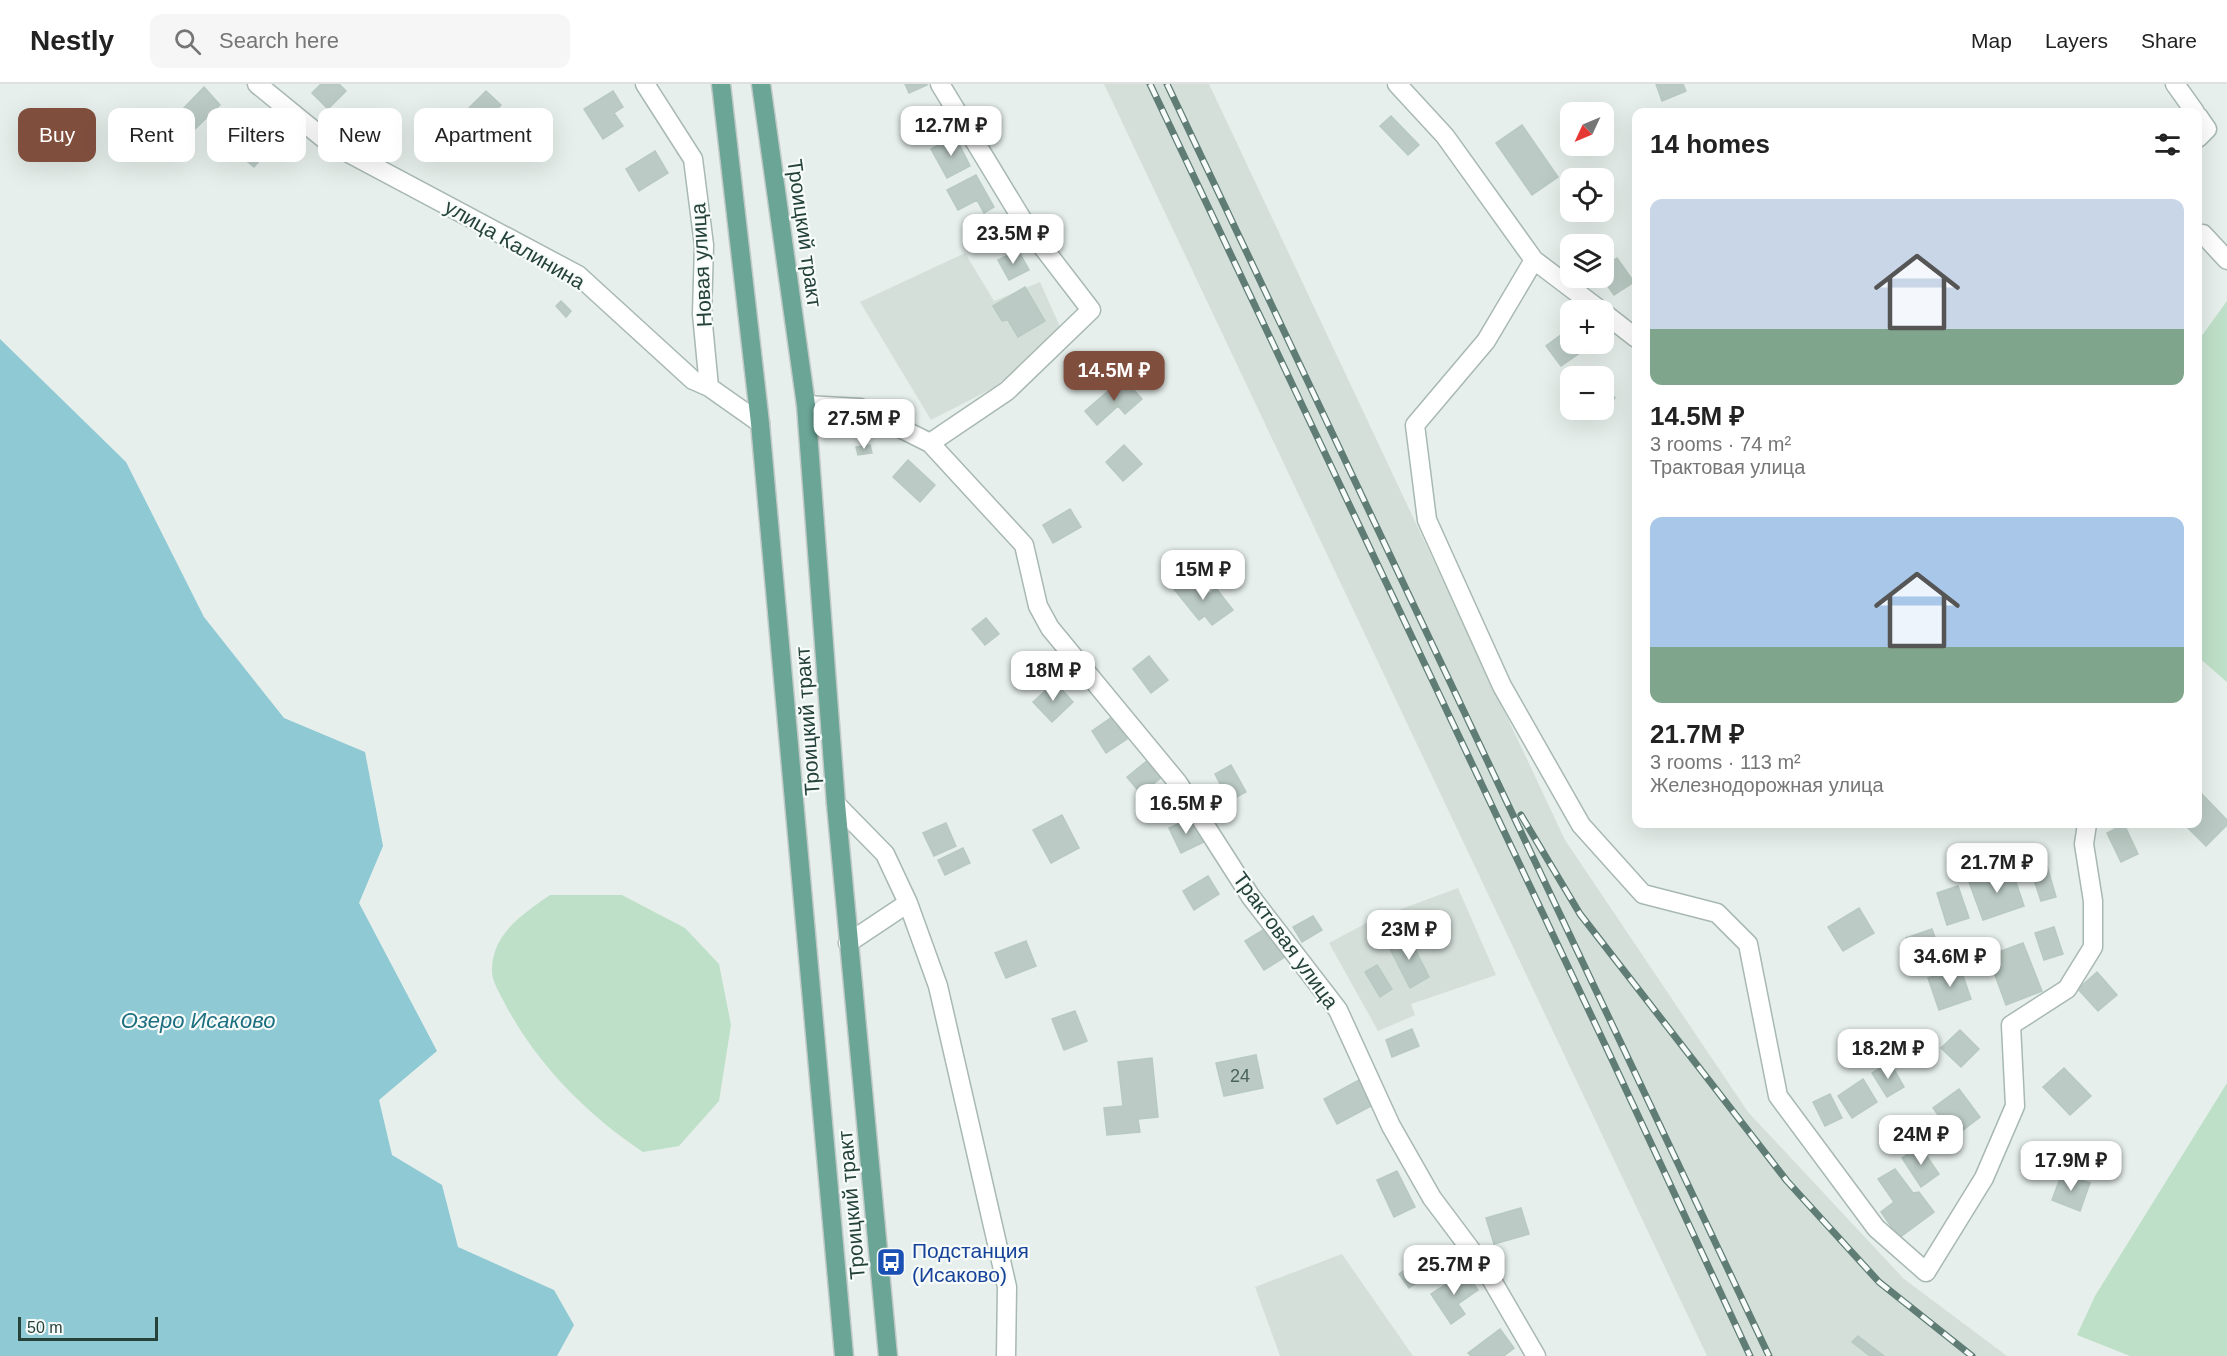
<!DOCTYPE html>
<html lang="en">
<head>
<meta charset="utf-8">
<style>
	:root { --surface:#fff; --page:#f6f6f6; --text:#222; --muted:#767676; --line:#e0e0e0; --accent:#804e3d }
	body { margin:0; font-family:Arial,sans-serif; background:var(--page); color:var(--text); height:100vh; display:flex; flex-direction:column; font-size:22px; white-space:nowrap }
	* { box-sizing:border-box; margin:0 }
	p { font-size:20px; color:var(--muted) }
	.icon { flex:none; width:33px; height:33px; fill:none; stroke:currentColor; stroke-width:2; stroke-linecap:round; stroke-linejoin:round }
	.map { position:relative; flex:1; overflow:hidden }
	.sheet { position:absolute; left:1632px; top:24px; width:570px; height:720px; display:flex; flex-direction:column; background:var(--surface); border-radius:12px; box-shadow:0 6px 24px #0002 }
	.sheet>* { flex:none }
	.banner { position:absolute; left:18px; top:24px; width:570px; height:54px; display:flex; gap:12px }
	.needle { width:39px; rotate:226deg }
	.controls { position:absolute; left:1560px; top:18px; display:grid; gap:12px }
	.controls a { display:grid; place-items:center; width:54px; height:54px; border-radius:12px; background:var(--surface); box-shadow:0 6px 24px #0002; font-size:30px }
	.scale { position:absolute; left:18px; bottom:15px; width:140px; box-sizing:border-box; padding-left:6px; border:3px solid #24423a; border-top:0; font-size:16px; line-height:21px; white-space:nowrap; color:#24423a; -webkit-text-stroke:4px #f7fbf9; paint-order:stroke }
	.price { position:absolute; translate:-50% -51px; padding:0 14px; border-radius:12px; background:#fff; color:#222; font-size:20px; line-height:39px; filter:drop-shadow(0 2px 3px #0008) }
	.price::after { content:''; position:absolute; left:50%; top:36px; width:18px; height:14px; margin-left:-9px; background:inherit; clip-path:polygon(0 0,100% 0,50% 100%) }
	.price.selected { background:var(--accent); color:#fff }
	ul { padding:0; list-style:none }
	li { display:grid; align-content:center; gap:12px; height:318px; padding:0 18px }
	li span { display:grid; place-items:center; height:186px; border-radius:12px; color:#555 }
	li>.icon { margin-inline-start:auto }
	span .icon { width:108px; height:108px; fill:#fffc; stroke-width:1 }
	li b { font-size:26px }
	h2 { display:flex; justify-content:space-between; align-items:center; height:72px; padding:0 18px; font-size:26px }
	.tag { padding:0 21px; border-radius:12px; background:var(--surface); box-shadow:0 6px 24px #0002; font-size:21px; line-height:54px }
	.tag.selected { background:var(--accent); color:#fff }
	header { display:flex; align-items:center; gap:36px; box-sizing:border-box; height:84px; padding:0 30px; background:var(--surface); border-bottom:2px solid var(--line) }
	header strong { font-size:28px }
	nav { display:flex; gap:33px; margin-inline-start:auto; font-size:21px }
	.search { width:420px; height:54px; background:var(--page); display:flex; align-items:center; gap:15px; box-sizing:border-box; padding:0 21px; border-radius:12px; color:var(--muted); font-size:22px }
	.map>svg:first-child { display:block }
	.built { fill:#d4dfda }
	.green { fill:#bfe0c8 }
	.water { fill:#8ec9d4 }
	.building { fill:#bbcac4; stroke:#b8c9c2; stroke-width:1.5 }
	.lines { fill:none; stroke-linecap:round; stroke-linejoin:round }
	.minor-casing { stroke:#a8b8b2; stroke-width:21 }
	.major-casing { stroke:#c2cac8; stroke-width:21 }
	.minor { stroke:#fff; stroke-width:18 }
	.major { stroke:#6aa596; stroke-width:18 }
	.rail-casing { stroke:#5f7d75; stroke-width:7 }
	.rail { stroke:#f7fbf9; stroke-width:4.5; stroke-dasharray:14; stroke-linecap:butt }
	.labels { text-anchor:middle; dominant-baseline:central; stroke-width:4.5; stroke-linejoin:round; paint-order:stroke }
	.number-label { font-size:18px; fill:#4a645c }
	.street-label { font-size:21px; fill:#24423a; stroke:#f7fbf9 }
	.transit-label { font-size:21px; fill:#164399; stroke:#f7fbf9; text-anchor:start }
	.water-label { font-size:22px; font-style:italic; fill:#1c6f80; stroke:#f7fbf9 }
</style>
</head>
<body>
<header>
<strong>Nestly</strong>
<div class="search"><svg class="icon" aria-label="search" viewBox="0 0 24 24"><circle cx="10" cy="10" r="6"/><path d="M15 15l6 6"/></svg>Search here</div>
<nav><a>Map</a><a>Layers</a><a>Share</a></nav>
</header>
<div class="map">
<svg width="2227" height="1272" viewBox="0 0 2227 1272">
	<rect width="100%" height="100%" fill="#e6efeb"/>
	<!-- built -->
	<path class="built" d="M1104,0h105l356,756 183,272 156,167 103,77h-300z
		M965,169l29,48 46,-19 21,47 -66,58 -64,33 -71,-118z
		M1458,804l38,87 -85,29 4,11 -37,16 -49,-88 45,-24z
		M1342,1170l71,102h-133l-25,-69z"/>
	<!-- green -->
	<path class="green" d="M2227,217v381l-29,-25v-316z
		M550,811h72l63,33 34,36 12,61 -12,76 -40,45 -36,6c-57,-38 -107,-89 -139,-150 -4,-8 -12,-21 -12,-30 -1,-38 31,-58 58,-77z
		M2227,999v273h-97l-53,-21 18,-39z"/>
	<!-- water -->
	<path class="water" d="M0,255l126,123 78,155 80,101 81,34 18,94 -24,57 78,148 -58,49 13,55 50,30 16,62 96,43 20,35 -17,31h-557z"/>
	<!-- building -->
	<path class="building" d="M321,0h18l7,7 -18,18 -16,-16z
		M905,0h22v1l-18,8z
		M1656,0h27l3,7 -24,10z
		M204,3l16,18 -25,24 -16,-16z
		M486,7l15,14 -23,24 -15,-15z
		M613,7l10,16 -9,6 9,13 -20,13 -19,-30z
		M384,27l16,14 -14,15 -16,-15z
		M238,31l35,30 -19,22 -35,-29z
		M1391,32l28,29 -11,10 -28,-29z
		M1522,41l36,52 -26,18 -36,-52z
		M955,52l15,30 -23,12 -16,-29z
		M655,67l13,22 -29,18 -13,-22z
		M976,91l18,32 -10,6 -7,-13 -19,10 -11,-20z
		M1018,166l11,20 -20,10 -11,-20z
		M1617,174l17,24 -20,13 -12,-17 2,-11z
		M1025,203l20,34 -27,16 -10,-17 -6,1 -9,-15z
		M561,217l10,10 -5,6 -10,-11z
		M1569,245l1,15h9l5,6 -23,16 -15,-20z
		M1123,294l19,21 -17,15 -7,-8 -21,19 -12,-14z
		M1604,299l11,15 -11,8z
		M870,361l2,8 -14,2 -2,-8z
		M1124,361l18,19 -19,17 -17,-19z
		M908,376l27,25 -15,17 -27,-25z
		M1070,425l11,18 -28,16 -10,-18z
		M1193,490l16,20 7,-6 17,22 -21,15 -7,-9 -6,4 -25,-31z
		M986,534l13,16 -14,11 -13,-16z
		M1149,572l19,24 -17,13 -18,-24z
		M1055,598l18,20 -21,20 -19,-20z
		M1112,633l15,22 -21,14 -14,-22z
		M1148,676l14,17 -21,17 -14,-17z
		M1231,681l15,27 -17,9 -14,-27z
		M2198,706l29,30v5l-21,21 -22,-22h14z
		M1062,731l17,33 -28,15 -18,-33z
		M1192,733l12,25 -23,11 -12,-25z
		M946,739l10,23 -22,10 -11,-23z
		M2124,740l14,30 -17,8 -14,-29z
		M963,764l7,15 -25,12 -7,-15z
		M2047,782l9,31 -15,4 -10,-30z
		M2011,783l13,39 -41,14 -14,-38z
		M1208,792l11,18 -25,16 -11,-19z
		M1958,802l11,32 -22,7 -10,-32z
		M1859,824l15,25 -31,18 -15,-24z
		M1313,832l9,14 -20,12 -9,-15z
		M2054,843l9,27 -19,6 -9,-27z
		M1932,845l7,20 -26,8 -7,-19z
		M1263,846l6,9 5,-6 14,22 -24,15 -19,-29z
		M1408,851l21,42 -19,11 -22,-43z
		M1026,857l10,25 -30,12 -11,-25z
		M2023,859l19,48 -36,14 -18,-49z
		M1377,881l15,24 -12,8 -15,-25z
		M1960,883l11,32 -32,11 -11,-32z
		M2097,888l20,23 -19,16 -20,-22z
		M1075,927l12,30 -23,9 -12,-31z
		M1412,945l7,17 -27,11 -6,-17z
		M1960,946l19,19 -18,18 -20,-19z
		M1256,971l7,33 -39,8 -8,-33z
		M1152,974l6,59 -20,2 2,13 -33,3 -3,-27 19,-2 -5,-44z
		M1890,978l14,25 -17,10 -15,-24z
		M2064,984l27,28 -21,19 -27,-28z
		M1863,995l14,23 -25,16 -14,-22z
		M1359,996l14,25 -36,19 -13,-25z
		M1959,1005l21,28 -26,20 -21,-29z
		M1830,1010l12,24 -17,8 -12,-24z
		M1920,1062l19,28 -18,13 -19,-29z
		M1895,1085l18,24 6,-1 15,20 -35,26 -18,-26 13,-10 -16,-23z
		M1397,1087l18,36 -21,10 -17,-37z
		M2062,1089l28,10 -10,28 -28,-11z
		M1521,1124l8,26 -35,10 -8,-26z
		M1419,1176l10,14 -20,14 -10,-14z
		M1465,1188l13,18 -20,14 7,10 -14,10 -20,-30z
		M1500,1245l14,19 -10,8h-33l-3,-3z
		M1858,1252l26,20h-14l-18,-14z"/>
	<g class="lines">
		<!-- minor casing -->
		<g class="minor-casing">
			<path id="minor" d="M257,0l71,58 250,133 115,105 16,7 51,36
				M645,0l48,75 11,86 -2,69 7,73
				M940,0l85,140 66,86 -84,81 -77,52 94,102 14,61 12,22 128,155 73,114 87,113 53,116 41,72 54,72 50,86
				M1397,0l48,52 89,124 66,50
				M2175,0l20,28
				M2198,32l9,13 -9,9
				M2198,150h5l24,26
				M1534,176l-48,81 -71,84 12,95 75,166 79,139 62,69 74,19 31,31 30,152 98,132 50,44 58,-94 31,-72 -4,-81 56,-36 26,-42v-46l-9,-57 3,-20
				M1604,229l32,25
				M806,321l54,3 70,35
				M836,720l49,50 23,49 30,83 69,301 -1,69
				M848,859l60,-40"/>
		</g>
		<!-- major casing -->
		<g class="major-casing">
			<path id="major" d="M721,0l39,339 84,933
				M761,0l45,321 30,399 52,552"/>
		</g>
		<!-- minor -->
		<use href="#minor" class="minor"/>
		<!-- major -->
		<use href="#major" class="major"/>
		<!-- rail casing -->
		<g class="rail-casing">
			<path id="rail" d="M1150,0l458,967 142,305
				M1167,0l602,1272
				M1521,731l59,99 207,267 92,101 93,74"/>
		</g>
		<!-- rail -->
		<use href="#rail" class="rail"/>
	</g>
	<!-- icons -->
	<defs>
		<g id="bus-square" transform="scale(1.5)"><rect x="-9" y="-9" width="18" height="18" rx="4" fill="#1a4fb4" stroke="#f7fbf9"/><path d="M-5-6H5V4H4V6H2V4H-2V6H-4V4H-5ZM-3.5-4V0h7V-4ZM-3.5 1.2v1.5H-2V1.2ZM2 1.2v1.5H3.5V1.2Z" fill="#fff"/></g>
	</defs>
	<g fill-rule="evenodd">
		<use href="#bus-square" x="891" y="1178"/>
	</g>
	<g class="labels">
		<!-- number labels -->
		<g class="number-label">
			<text x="1240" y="992">24</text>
		</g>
		<!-- street labels -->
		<g class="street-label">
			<text transform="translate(805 149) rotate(82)">Троицкий тракт</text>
			<text transform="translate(515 160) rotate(30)">улица Калинина</text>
			<text transform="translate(701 181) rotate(-93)">Новая улица</text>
			<text transform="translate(807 637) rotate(-94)">Троицкий тракт</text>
			<text transform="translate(1286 856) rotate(54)">Трактовая улица</text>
			<text transform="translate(851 1121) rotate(-95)">Троицкий тракт</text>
		</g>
		<!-- transit labels -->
		<g class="transit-label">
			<text x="912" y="1166">Подстанция<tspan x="912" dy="24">(Исаково)</tspan></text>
		</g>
		<!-- water labels -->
		<g class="water-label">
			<text x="198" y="936">Озеро Исаково</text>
		</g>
	</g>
</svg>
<div class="controls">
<a><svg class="needle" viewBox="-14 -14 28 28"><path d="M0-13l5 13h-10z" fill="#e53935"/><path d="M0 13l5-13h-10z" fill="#767676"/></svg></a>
<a><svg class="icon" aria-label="locate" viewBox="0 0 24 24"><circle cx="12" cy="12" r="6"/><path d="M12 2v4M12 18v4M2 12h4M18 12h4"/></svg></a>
<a><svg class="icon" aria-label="layers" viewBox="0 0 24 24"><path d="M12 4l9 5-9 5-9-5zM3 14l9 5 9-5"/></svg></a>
<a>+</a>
<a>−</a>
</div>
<div class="scale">50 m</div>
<b class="price" style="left:951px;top:73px">12.7M ₽</b>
<b class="price" style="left:1013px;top:181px">23.5M ₽</b>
<b class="price selected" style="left:1114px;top:318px">14.5M ₽</b>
<b class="price" style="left:864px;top:366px">27.5M ₽</b>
<b class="price" style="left:1203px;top:517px">15M ₽</b>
<b class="price" style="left:1053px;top:618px">18M ₽</b>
<b class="price" style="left:1186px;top:751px">16.5M ₽</b>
<b class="price" style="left:1997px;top:810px">21.7M ₽</b>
<b class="price" style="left:1409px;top:877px">23M ₽</b>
<b class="price" style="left:1950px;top:904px">34.6M ₽</b>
<b class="price" style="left:1888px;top:996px">18.2M ₽</b>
<b class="price" style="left:1921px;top:1082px">24M ₽</b>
<b class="price" style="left:2071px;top:1108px">17.9M ₽</b>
<b class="price" style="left:1454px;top:1212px">25.7M ₽</b>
<div class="banner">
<a class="tag selected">Buy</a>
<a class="tag">Rent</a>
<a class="tag">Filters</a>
<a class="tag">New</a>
<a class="tag">Apartment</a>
</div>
<section class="sheet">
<h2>14 homes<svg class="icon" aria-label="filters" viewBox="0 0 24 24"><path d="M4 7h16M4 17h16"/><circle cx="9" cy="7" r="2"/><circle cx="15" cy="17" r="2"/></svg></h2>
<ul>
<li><span style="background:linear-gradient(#c9d6e8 70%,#7fa58c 0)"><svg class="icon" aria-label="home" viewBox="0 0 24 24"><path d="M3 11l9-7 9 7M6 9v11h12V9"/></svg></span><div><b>14.5M ₽</b><p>3 rooms · 74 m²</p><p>Трактовая улица</p></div></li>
<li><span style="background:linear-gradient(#a9c7e8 70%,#7fa58c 0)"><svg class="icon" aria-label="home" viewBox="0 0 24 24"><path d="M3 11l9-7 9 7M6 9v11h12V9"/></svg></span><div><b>21.7M ₽</b><p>3 rooms · 113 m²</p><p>Железнодорожная улица</p></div></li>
</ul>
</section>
</div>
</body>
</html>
